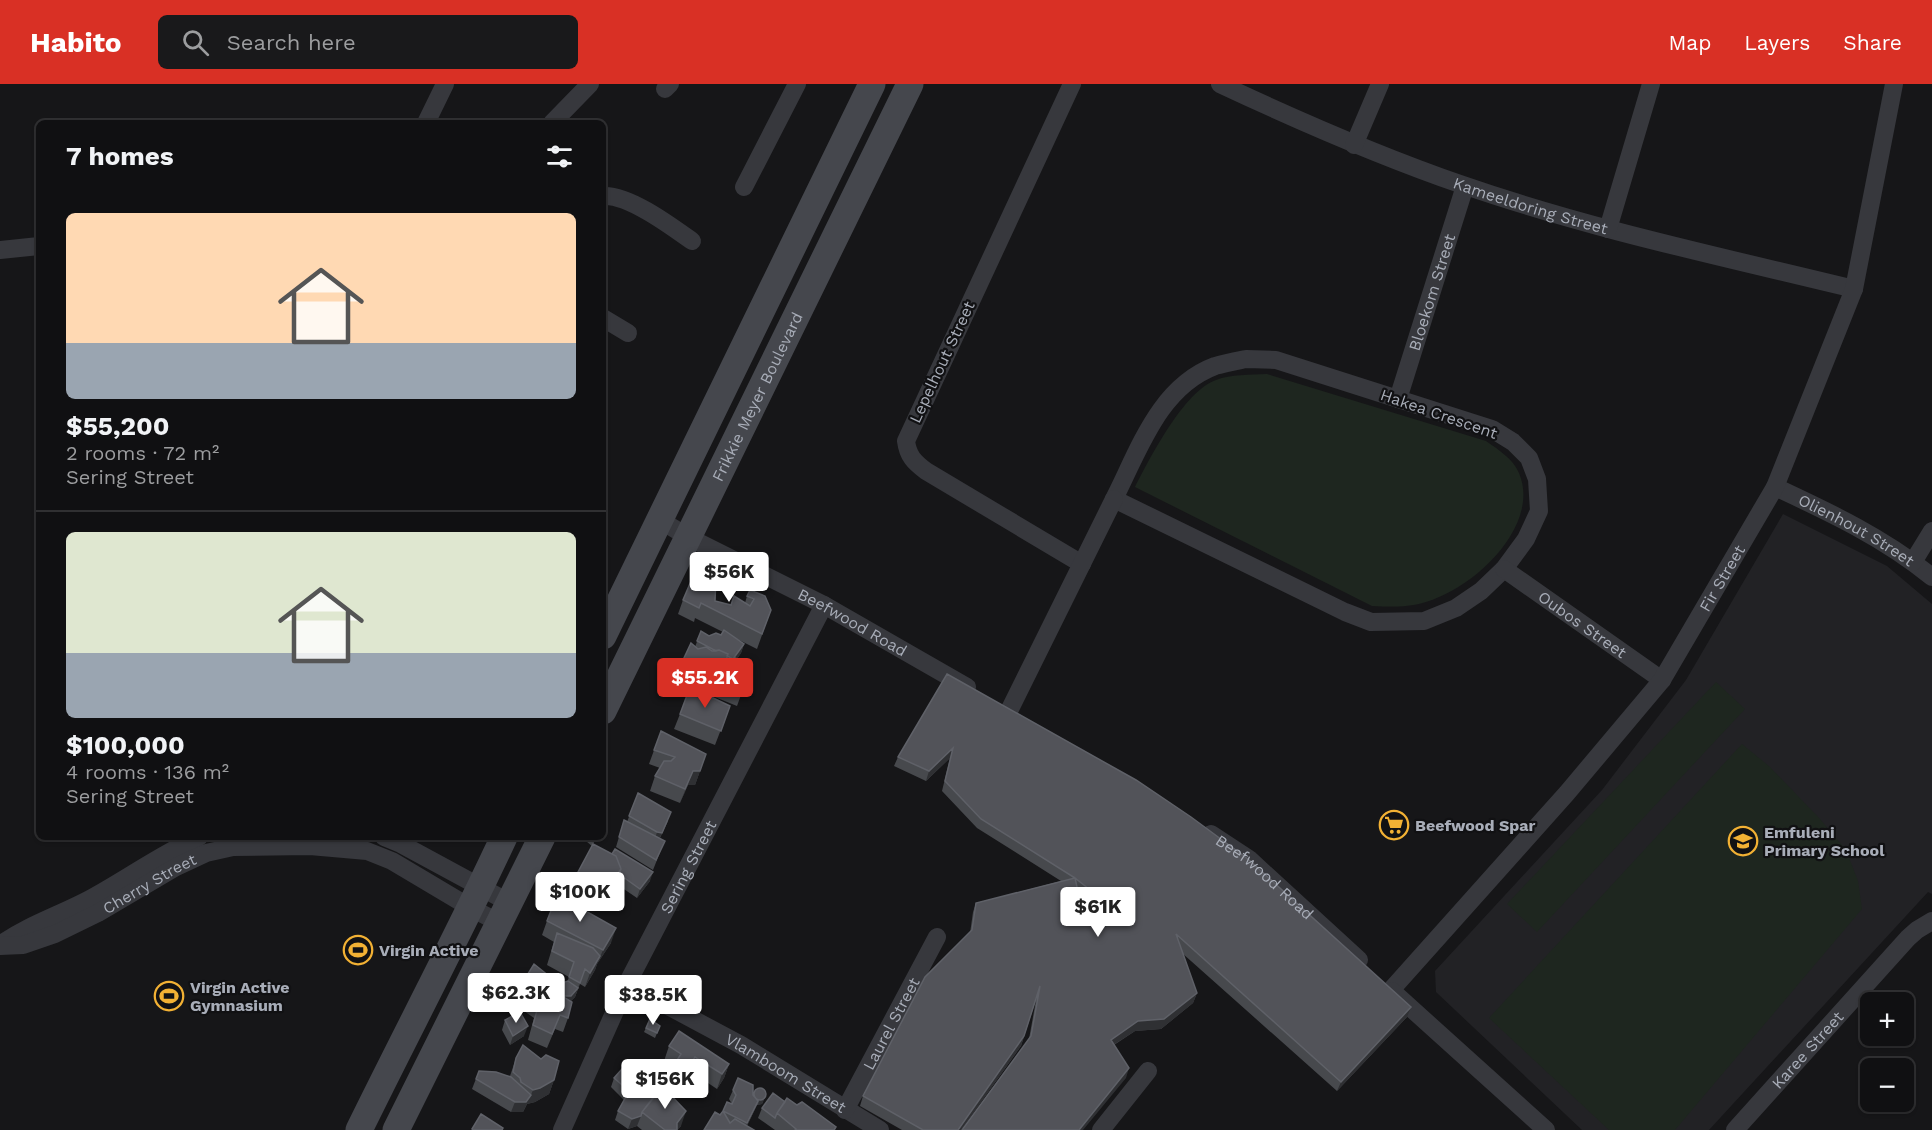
<!DOCTYPE html>
<html lang="en">
<head>
<meta charset="utf-8">
<style>
	:root { --surface:#101012; --page:#19191b; --text:#f1f3f6; --muted:#9c9d9f; --line:#303032; --accent:#d93025 }
	body { margin:0; font-family:"Work Sans",sans-serif; background:var(--page); color:var(--text); height:100vh; display:flex; flex-direction:column; font-size:22px; white-space:nowrap }
	* { box-sizing:border-box; margin:0 }
	p { font-size:20px; color:var(--muted) }
	.icon { flex:none; width:33px; height:33px; fill:none; stroke:currentColor; stroke-width:2; stroke-linecap:round; stroke-linejoin:round }
	.map { position:relative; flex:1; overflow:hidden }
	.sheet { position:absolute; left:36px; top:36px; width:570px; height:720px; display:flex; flex-direction:column; background:var(--surface); border-radius:9px; box-shadow:0 2px 4px #0004,0 0 0 2px var(--line) }
	.sheet>* { flex:none }
	.buttons { position:absolute; left:1860px; top:908px; display:grid; gap:12px }
	.buttons a { display:grid; place-items:center; width:54px; height:54px; border-radius:9px; background:var(--surface); box-shadow:0 2px 4px #0004,0 0 0 2px var(--line); font-size:30px }
	.price { position:absolute; translate:-50% -51px; padding:0 14px; border-radius:6px; background:#fff; color:#222; font-size:20px; line-height:39px; filter:drop-shadow(0 2px 3px #0008) }
	.price::after { content:''; position:absolute; left:50%; top:36px; width:18px; height:14px; margin-left:-9px; background:inherit; clip-path:polygon(0 0,100% 0,50% 100%) }
	.price.current { background:var(--accent); color:#fff }
	ul { padding:0; list-style:none }
	li { display:grid; align-content:center; gap:12px; height:318px; padding:0 30px }
	li+li { border-top:2px solid var(--line) }
	li span { display:grid; place-items:center; height:186px; border-radius:9px; color:#555 }
	li>.icon { margin-inline-start:auto }
	span .icon { width:108px; height:108px; fill:#fffc; stroke-width:1 }
	li b { font-size:26px }
	h2 { display:flex; justify-content:space-between; align-items:center; height:72px; padding:0 30px; font-size:26px }
	header { display:flex; align-items:center; gap:36px; box-sizing:border-box; height:84px; padding:0 30px; background:var(--accent); color:#fff }
	header strong { font-size:28px }
	nav { display:flex; gap:33px; margin-inline-start:auto; font-size:21px }
	.search { width:420px; height:54px; background:var(--page); display:flex; align-items:center; gap:15px; box-sizing:border-box; padding:0 21px; border-radius:9px; color:var(--muted); font-size:22px }
	.map>svg:first-child { display:block }
	.built { fill:#222225 }
	.green { fill:#1e261f }
	.lines { fill:none; stroke-linecap:round; stroke-linejoin:round }
	.street { stroke:#37383d; stroke-width:18 }
	.secondary { stroke:#45474d; stroke-width:27 }
	.wall { fill:#47494d; fill-rule:evenodd }
	.shaded-wall { fill:#2f3033 }
	.building { fill:#525359; stroke:#5f6168; stroke-width:1.5; fill-rule:evenodd }
	.labels { text-anchor:middle; dominant-baseline:central; stroke-width:4.5; stroke-linejoin:round; paint-order:stroke }
	.street-label { font-size:16px; fill:#a8adb8; stroke:#111113 }
	.poi-label { font-size:16px; font-weight:bold; fill:#a8adb8; stroke:#111113; text-anchor:start }
</style>
</head>
<body>
<header>
<strong>Habito</strong>
<div class="search"><svg class="icon" aria-label="search" viewBox="0 0 24 24"><circle cx="10" cy="10" r="6"/><path d="M15 15l6 6"/></svg>Search here</div>
<nav><a>Map</a><a>Layers</a><a>Share</a></nav>
</header>
<div class="map">
<svg width="1932" height="1046" viewBox="0 0 1932 1046">
	<rect width="100%" height="100%" fill="#161618"/>
	<!-- built -->
	<path class="built" d="M1783,430l104,52 45,38v290l-4,-2 -219,238h-127l-146,-138 -1,-21 167,-181 84,-110z"/>
	<!-- green -->
	<path class="green" d="M1267,290l219,67c13,9 27,18 33,32 21,50 -38,107 -80,124 -24,11 -42,10 -67,9l-237,-119c15,-29 49,-96 81,-107 15,-6 34,-5 51,-6z
		M1716,598l29,27 -208,223 -30,-28z
		M1742,660l28,23 50,52 26,31 12,31 4,28 -187,221h-66l-120,-112z"/>
	<g class="lines">
		<!-- street -->
		<g class="street">
			<path d="M1072,0l-166,357c2,15 8,21 20,30l156,93"/>
			<path id="s1" d="M1220,0c81,38 159,72 243,101 127,44 260,72 391,104"/>
			<path d="M665,5l5,-5"/>
			<path d="M426,39l19,-39"/>
			<path d="M552,39l38,-39"/>
			<path d="M1354,61l26,-61"/>
			<path d="M744,103l53,-103"/>
			<path d="M603,112c25,-2 68,30 89,45"/>
			<path d="M1608,145l43,-145"/>
			<path d="M0,166l39,-4"/>
			<path d="M603,234l25,15"/>
			<path d="M1246,275l30,1 216,69 21,13 16,16 8,21 2,32 -13,28 -22,30 -23,22 -25,17 -32,13 -53,1 -26,-10 -231,-113c25,-49 45,-112 101,-133 10,-3 21,-5 31,-7z"/>
			<path id="s2" d="M1398,315l67,-213"/>
			<path id="s3" d="M1775,403c56,26 109,51 157,90"/>
			<path id="s4" d="M660,436l28,17 136,68 143,82"/>
			<path d="M1913,478l19,-31"/>
			<path id="s5" d="M1504,485l158,111"/>
			<path d="M1009,627l105,-212"/>
			<path id="s6" d="M1211,750l38,25 110,101"/>
			<path d="M384,753l17,7 109,59"/>
			<path d="M0,861c28,-20 60,-30 90,-46 37,-20 71,-45 109,-62"/>
			<path id="s7" d="M0,862l23,-1 32,-11 43,-21 78,-46 30,-14 27,-6 77,-1 57,5 25,10 79,47 29,15"/>
			<path id="s8" d="M627,900l114,61 139,85"/>
			<path id="s9" d="M1391,906l176,-197 95,-113 113,-193 79,-198 40,-205"/>
			<path d="M1392,907l154,139"/>
			<path id="s10" d="M845,1026l92,-173"/>
			<path id="s11" d="M562,1046l65,-146 197,-379"/>
			<path d="M1101,1046l47,-59"/>
			<path id="s12" d="M1735,1046l173,-192 9,-8 15,-9"/>
		</g>
		<!-- secondary -->
		<g class="secondary">
			<path d="M603,552l269,-552"/>
			<path id="s13" d="M603,627l307,-627"/>
			<path d="M359,1046c48,-98 99,-194 145,-293"/>
			<path d="M396,1046l146,-293"/>
		</g>
	</g>
	<!-- wall -->
	<path class="wall" d="M734,512l11,7 2,-7 24,14 -14,39 -22,-11 9,6 -3,9 -4,6 13,11 -13,36 -32,-13 3,-14 -10,-3 -2,5 -17,-8 5,-15 11,-11 6,-16 8,5 12,-1 2,-3 -28,-14 -1,4 -16,-8 5,-14 32,1 16,4z
		M947,590l460,343 -70,74 -155,-138 15,40 -4,10 -32,26 -26,2 -21,14 12,33 -97,-39 7,-39 -15,46 -60,84h-59l-42,-24 3,-10 107,-163 3,-21 3,-9 85,-22 -84,-53 -35,-37 8,-33 -24,23 -32,-15 4,-9zM1078,808l3,3 19,15 -16,9z
		M730,622l-15,39 -41,-16 6,-15z
		M661,647l45,23 -11,31h-7l-8,18 -30,-12 5,-15 5,-8 -11,-4z
		M638,709l30,28 -8,17 1,12 -8,20 -37,-23 8,-27 3,2z
		M581,753h16l-4,7 57,37 -13,17 -22,-15 -13,21 -30,-16 5,-14 15,-28z
		M547,837l64,22 -14,21 -2,6 -10,17 -5,-3 -5,13 -4,4 -3,17 -5,14 -8,-3 -8,19 -19,-8 6,-22 -20,-14 6,-15 6,-12 33,7 8,-2 2,-5 -22,-12 7,-23 -12,-7z
		M650,935l10,7 -5,12 -11,-6z
		M505,936l19,16 -14,9 -8,-15z
		M669,962l60,18 -5,14 -7,11 -27,-18 -10,16 -12,-8 5,-12 -9,-6z
		M516,974l38,22 -5,14 -14,8 -8,2 -4,8h-12l-39,-23 7,-18 31,5z
		M614,994l67,48 -4,4h-35l-5,-4 -9,3 -13,-9 3,-9 6,-11 -13,-13z
		M755,1005l11,6 -4,9 -5,1 -10,21 -43,4 28,-26 -3,-5 4,-9 20,4z
		M785,1018l12,3 39,22 -1,3h-60l-17,-12 4,-10z"/>
	<!-- shaded-wall -->
	<path class="shaded-wall" d="M744,560l-3,9 -11,16 3,-10z
		M953,664l-3,10 -24,23 3,-10z
		M693,687h7l-5,14h-7l-8,18z
		M671,728l-13,30h-4l3,-10z
		M621,785l-6,14 -13,21 5,-15z
		M653,788l-3,9 -13,17 3,-9z
		M616,844l-5,15 -14,21 6,-14z
		M600,872l-5,14 -10,17 5,-14z
		M585,885l-10,28 -8,8 -6,-9 17,-8z
		M1197,909l-4,10 -32,26 -26,2 -28,18 4,-9 27,-19z
		M1411,923l-4,10 -70,74 4,-9z
		M528,942l-4,10 -14,9 3,-9z
		M1024,952l-3,10 -60,84h-3z
		M695,973l-5,14 -10,16 5,-15z
		M729,980l-5,14 -7,11 5,-15z
		M1129,984l-3,10 -43,52h-4z
		M554,996l-5,14 -14,8 -8,2 -4,8h-12l4,-10 16,-7 2,-5z
		M766,1011l-4,9 -4,1 1,-5z
		M758,1017l-4,10 -9,19 2,-7z
		M686,1027l-5,15 -4,4v-7z
		M641,1032l-4,10 -9,3 4,-10z"/>
	<!-- building -->
	<path class="building" d="M695,488l21,5 -1,24 16,4 3,-9 16,10 4,-7 -7,-3 3,-6 15,6 6,14 -9,24 -61,-31 -2,5 -16,-8z
		M724,546l20,14 -11,15 -6,-3 1,-2 -9,-4 -3,1 -19,-10 4,-10 8,5 7,-3 5,2z
		M691,559l7,6 8,-2 6,4 7,-1 9,4 -2,7 5,3 4,-6 7,3 8,9 -8,21 -32,-13 3,-13 -10,-4 -2,6 -17,-9z
		M947,590l189,106 55,37 57,42 163,148 -70,75 -165,-148 21,59 -33,26 -26,2 -27,19 18,28 -50,62h-117l69,-94 9,-50 -16,50 -66,94h-35l-60,-34 62,-119 47,-47 4,-27 99,-25 -94,-59 -36,-38 8,-33 -24,23 -31,-14zM1075,794l34,27 -25,14z
		M690,603l40,19 -9,25 -41,-17z
		M661,647l45,23 -6,17h-7l-8,18 -30,-13 9,-15h7l4,-4 -21,-7z
		M638,709l33,19 -9,21 -5,-1 -28,-16z
		M603,728l4,2 -4,8z
		M624,736l41,21 -9,19 -37,-23z
		M593,760l23,12 5,13 -14,20 -30,-15z
		M615,765l38,23 -13,17 -21,-15 2,-5 -5,-13 -4,-2z
		M557,811l59,33 -13,22 -56,-29z
		M557,849l36,15 7,8 -10,17 -5,-4 -5,14 -11,-6 5,-15 -22,-11z
		M534,880l25,20 9,-3 10,7 -7,8h-9l-17,-10 -1,1 -18,-10z
		M524,897l16,10 5,-5 27,16 -4,16 -8,-3 -8,19 -19,-9 6,-22 -19,-14z
		M520,928l8,14 -15,10 -8,-16z
		M650,935l10,7 -3,7 -11,-5z
		M679,947l50,33 -7,10 -27,-17 -10,15 -11,-7 7,-11 -12,-8z
		M523,961l18,14 5,-4 13,6 -5,19 -14,8 -7,2 -12,-8 -1,-4 -7,-6 3,-14z
		M630,976l30,30 -18,22 -1,4 -9,3 -14,-8 11,-20 -15,-13z
		M479,987l17,1 15,5 20,18 -5,7h-11l-39,-23z
		M738,994l15,7v10l5,6 -11,22 -24,-12 4,-9 5,2 4,-9 -3,-5z
		M662,1002l24,25 -9,12v7h-12l-23,-18z
		M754 1010a6 6 0 1 1 12 0a6 6 0 1 1-12 0Z
		M773,1009l12,9 -8,11 -2,5 -13,-10z
		M787,1014l10,7 5,-3 34,25 -2,3h-39l1,-1 -19,-16z
		M723,1027l7,12 5,-4 19,11h-50l11,-18 5,3z
		M481,1030l22,14 -1,2h-29l-1,-1z"/>
	<!-- icons -->
	<defs>
		<g id="supermarket-ring" transform="scale(1.5)"><circle r="9.5" fill="#111113" stroke="#f2b134" stroke-width="1.5"/><path d="M-6-5.5h2.5l.6 2H6L4.5 2H-2.5L-4.4-4H-6ZM-1.5 3.2a1.3 1.3 0 1 0 .1 0ZM3 3.2a1.3 1.3 0 1 0 .1 0Z" fill="#f2b134"/></g>
		<g id="school-ring" transform="scale(1.5)"><circle r="9.5" fill="#111113" stroke="#f2b134" stroke-width="1.5"/><path d="M0-5L7-2L0 1L-7-2ZM-4 1L0 2.5L4 1V4Q0 6-4 4Z" fill="#f2b134"/></g>
		<g id="stadium-ring" transform="scale(1.5)"><circle r="9.5" fill="#111113" stroke="#f2b134" stroke-width="1.5"/><path d="M0-5a6.5 5 0 1 0 0 10a6.5 5 0 1 0 0-10ZM-3.5-1.8h7v3.6h-7Z" fill="#f2b134"/></g>
	</defs>
	<g fill-rule="evenodd">
		<use href="#supermarket-ring" x="1394" y="741"/>
		<use href="#school-ring" x="1743" y="757"/>
		<use href="#stadium-ring" x="358" y="866"/>
		<use href="#stadium-ring" x="169" y="912"/>
	</g>
	<g class="labels">
		<!-- street labels -->
		<g class="street-label">
			<text stroke="none"><textPath href="#s1" startOffset="334">Kameeldoring Street</textPath></text>
			<text stroke="none"><textPath href="#s2" startOffset="112">Bloekom Street</textPath></text>
			<text transform="translate(942 278) rotate(-65)">Lepelhout Street</text>
			<text stroke="none"><textPath href="#s13" startOffset="350">Frikkie Meyer Boulevard</textPath></text>
			<text transform="translate(1439 330) rotate(19)">Hakea Crescent</text>
			<text stroke="none"><textPath href="#s3" startOffset="92">Olienhout Street</textPath></text>
			<text stroke="none"><textPath href="#s9" startOffset="530">Fir Street</textPath></text>
			<text stroke="none"><textPath href="#s4" startOffset="218">Beefwood Road</textPath></text>
			<text stroke="none"><textPath href="#s5" startOffset="96">Oubos Street</textPath></text>
			<text stroke="none"><textPath href="#s11" startOffset="292">Sering Street</textPath></text>
			<text stroke="none"><textPath href="#s6" startOffset="69">Beefwood Road</textPath></text>
			<text stroke="none"><textPath href="#s7" startOffset="164">Cherry Street</textPath></text>
			<text stroke="none"><textPath href="#s10" startOffset="98">Laurel Street</textPath></text>
			<text stroke="none"><textPath href="#s12" startOffset="108">Karee Street</textPath></text>
			<text stroke="none"><textPath href="#s8" startOffset="182">Vlamboom Street</textPath></text>
		</g>
		<!-- poi labels -->
		<g class="poi-label">
			<text x="1415" y="741">Beefwood Spar</text>
			<text x="1764" y="748">Emfuleni<tspan x="1764" dy="18">Primary School</tspan></text>
			<text x="379" y="866">Virgin Active</text>
			<text x="190" y="903">Virgin Active<tspan x="190" dy="18">Gymnasium</tspan></text>
		</g>
	</g>
</svg>
<div class="buttons">
<a>+</a>
<a>−</a>
</div>
<b class="price" style="left:729px;top:519px">$56K</b>
<b class="price current" style="left:705px;top:625px">$55.2K</b>
<b class="price" style="left:580px;top:839px">$100K</b>
<b class="price" style="left:1098px;top:854px">$61K</b>
<b class="price" style="left:516px;top:940px">$62.3K</b>
<b class="price" style="left:653px;top:942px">$38.5K</b>
<b class="price" style="left:665px;top:1026px">$156K</b>
<section class="sheet">
<h2>7 homes<svg class="icon" aria-label="filters" viewBox="0 0 24 24"><path d="M4 7h16M4 17h16"/><circle cx="9" cy="7" r="2"/><circle cx="15" cy="17" r="2"/></svg></h2>
<ul>
<li><span style="background:linear-gradient(#ffd9b3 70%,#9aa5b1 0)"><svg class="icon" aria-label="home" viewBox="0 0 24 24"><path d="M3 11l9-7 9 7M6 9v11h12V9"/></svg></span><div><b>$55,200</b><p>2 rooms · 72 m²</p><p>Sering Street</p></div></li>
<li><span style="background:linear-gradient(#dfe7d0 65%,#9aa5b1 0)"><svg class="icon" aria-label="home" viewBox="0 0 24 24"><path d="M3 11l9-7 9 7M6 9v11h12V9"/></svg></span><div><b>$100,000</b><p>4 rooms · 136 m²</p><p>Sering Street</p></div></li>
</ul>
</section>
</div>
</body>
</html>
